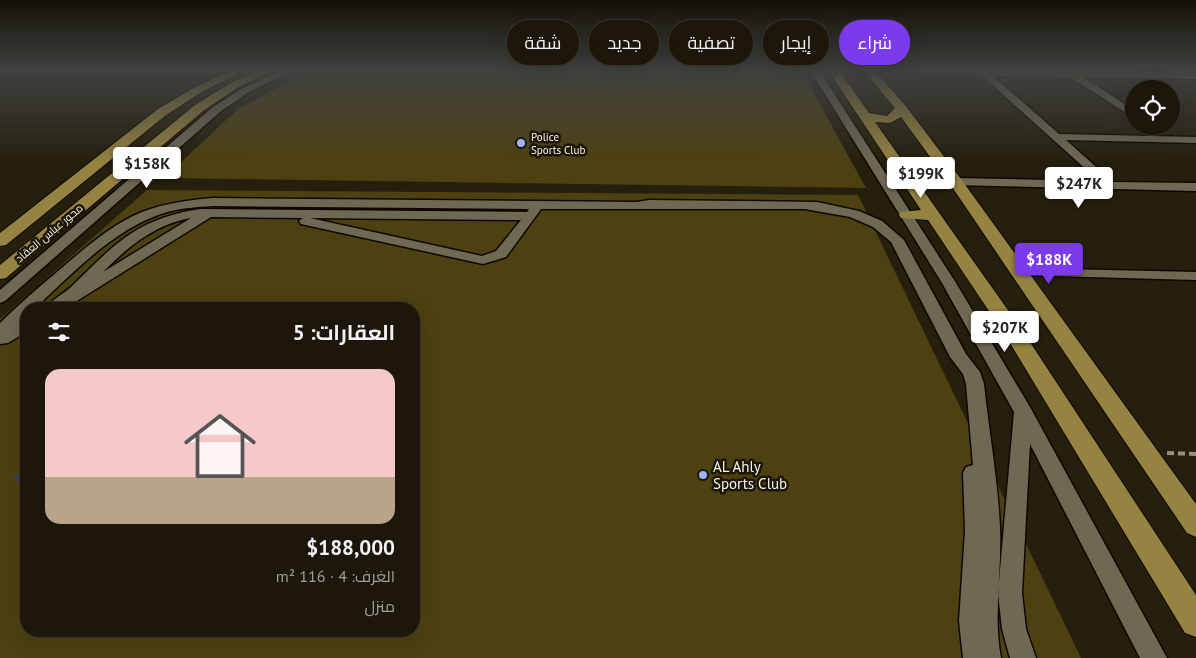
<!DOCTYPE html>
<html lang="ar">
<head>
<meta charset="utf-8">
<style>
	:root { --surface:#1c170a; --page:#292418; --text:#f1f3f6; --muted:#a09f9c; --line:#3a362b; --accent:#7c3aed }
	body { margin:0; font-family:"PT Sans",Cairo,sans-serif; background:var(--page); color:var(--text); direction:rtl; height:100vh; display:flex; flex-direction:column; font-size:19px; white-space:nowrap }
	* { box-sizing:border-box; margin:0 }
	p { font-size:16px; color:var(--muted) }
	.icon { flex:none; width:28px; height:28px; fill:none; stroke:currentColor; stroke-width:2; stroke-linecap:round; stroke-linejoin:round }
	.map { position:relative; flex:1; overflow:hidden; direction:ltr }
	.details { position:absolute; left:20px; top:302px; width:400px; height:335px; display:flex; flex-direction:column; background:var(--surface); border-radius:20px; box-shadow:0 5px 20px #0002,0 0 0 1px var(--line); direction:rtl }
	.details>* { flex:none }
	.top-card { position:absolute; left:435px; top:20px; width:475px; height:45px; direction:rtl; display:flex; gap:10px }
	.buttons { position:absolute; left:1125px; top:80px; display:grid; gap:10px }
	.buttons a { display:grid; place-items:center; width:55px; height:55px; border-radius:50%; background:var(--surface); box-shadow:0 5px 20px #0002,0 0 0 1px var(--line); font-size:25px }
	.price { position:absolute; translate:-50% -42px; padding:0 11px; border-radius:5px; background:#fff; color:#222; font-size:16px; line-height:32px; filter:drop-shadow(0 1px 2px #0008) }
	.price::after { content:''; position:absolute; left:50%; top:30px; width:15px; height:11px; margin-left:-8px; background:inherit; clip-path:polygon(0 0,100% 0,50% 100%) }
	.price.on { background:var(--accent); color:#fff }
	ul { padding:0; list-style:none }
	li { display:grid; align-content:center; gap:10px; height:265px; padding:0 25px }
	li span { display:grid; place-items:center; height:155px; border-radius:15px; color:#555 }
	li>.icon { margin-inline-start:auto }
	span .icon { width:90px; height:90px; fill:#fffc; stroke-width:1 }
	li b { font-size:21px }
	h2 { display:flex; justify-content:space-between; align-items:center; height:60px; padding:0 25px; font-size:21px }
	.chip { padding:0 18px; border-radius:22px; background:var(--surface); box-shadow:0 5px 20px #0002,0 0 0 1px var(--line); font-size:18px; line-height:45px }
	.chip.on { background:var(--accent); color:#fff }
	.map>svg:first-child { display:block }
	.green { fill:#4d4011; fill-rule:evenodd }
	.building { fill:#3b4153 }
	.lines { fill:none; stroke-linecap:round; stroke-linejoin:round }
	.minor-casing { stroke:#0e0900; stroke-width:3 }
	.major-casing { stroke:#0e0900; stroke-width:2 }
	.path { stroke:#959081; stroke-width:4; stroke-dasharray:7 4; stroke-linecap:butt }
	.minor { fill:#6f6954; fill-rule:evenodd }
	.major { fill:#958341; fill-rule:evenodd }
	.poi-dot { fill:#9eb3fd; stroke:#1b1605; stroke-width:2 }
	.labels { text-anchor:middle; dominant-baseline:central; stroke-width:5; stroke-linejoin:round; paint-order:stroke }
	.far-poi-label { font-size:11px; fill:#f8f5e9; stroke:#1b1605; text-anchor:start }
	.far-street-label { font-size:11px; fill:#f8f5e9; stroke:#1b1605 }
	.near-poi-label { font-size:15px; fill:#f8f5e9; stroke:#1b1605; text-anchor:start }
</style>
</head>
<body>
<div class="map">
<svg width="1196" height="658" viewBox="0 0 1196 658">
	<rect width="100%" height="100%" fill="#251f0d"/>
	<!-- green -->
	<path class="green" d="M320,70h481l65,118 -702,-10 75,-70 63,-33z
		M147,190l711,5 223,463h-1081v-339zM26,309h388v322h-388z"/>
	<!-- building -->
	<path class="building" d="M26,468v17l-14,-6z"/>
	<g class="lines">
		<!-- minor casing -->
		<g class="minor-casing">
			<path id="minor" d="M281,70h12l-44,22 -28,19 -216,190 -5,2v-13l213,-183 30,-19z
				M810,70h9l137,213 74,124 137,251h-27l-110,-214 -8,149 4,36 10,29h-26l-8,-29 -4,-36 16,-181 -72,-129z
				M993,70l203,3v6l-113,-2 51,33v8l-64,-41 -77,-1 66,58 137,3v6l-130,-3 47,42 83,1v8l-244,-6 -2,-3 2,-3 4,-1 143,3 -120,-108 5,-3z
				M213,198l424,4 12,-2 168,2 42,9 23,10 22,19 62,114 14,18 4,12c5,48 14,96 16,144 2,44 -7,87 1,130h-38l-4,-37 6,-90 -2,-58 3,-6 7,-2 -7,-81 -3,-10 -13,-17 -59,-115 -18,-15 -23,-10 -45,-8h-264l-35,48 -23,7 -182,-40 -2,-3 4,-3 -92,-1 -147,92h-20c4,-6 20,-16 27,-22 44,-43 65,-68 129,-78l327,3 2,-3 -316,-3c-15,1 -31,2 -46,6 -53,16 -94,61 -133,97h-8v7l-5,5 5,-1v12l-18,11 -8,1v-21c18,-18 38,-35 57,-51 26,-22 53,-47 85,-60 23,-9 47,-12 71,-14zM191,218l-88,54c25,-25 52,-48 88,-54zM310,218l211,2 -25,31 -14,5z
				M1019,268l177,4v8l-182,-5 -2,-3 2,-3z"/>
		</g>
		<!-- major casing -->
		<g class="major-casing">
			<path id="major" d="M258,70h15l-36,18 -34,23 -197,167 -6,1v-14l195,-160 34,-21z
				M828,70h11l30,43 18,3 8,-8 -32,-38h11l31,35 56,74 235,325v33l-9,-4 -237,-349 -49,-67 -11,6 -15,-1 147,208 174,265v42l-11,-4 -178,-295 -79,-118 -27,-2 -2,-3 2,-3 20,-2z
				M231,71l4,1 2,2 -2,2 -30,14 -39,25 -160,130 -6,1v-13l158,-124 39,-23z"/>
		</g>
		<!-- path -->
		<path class="path" d="M1167,453l29,1"/>
		<!-- minor -->
		<use href="#minor" class="minor"/>
		<!-- major -->
		<use href="#major" class="major"/>
	</g>
	<!-- sky -->
	<linearGradient id="sky" x2="0" y2="1"><stop stop-color="#141107"/><stop offset="0.43" stop-color="#404240"/><stop offset="1" stop-color="#404240" stop-opacity="0"/></linearGradient>
	<rect width="1196" height="163" fill="url(#sky)"/>
	<!-- markers -->
	<g class="poi-dot">
		<circle cx="521" cy="143" r="5"/>
		<circle cx="703" cy="475" r="5"/>
	</g>
	<g class="labels">
		<!-- far-poi labels -->
		<g class="far-poi-label">
			<text x="531" y="137">Police<tspan x="531" dy="13">Sports Club</tspan></text>
		</g>
		<!-- far-street labels -->
		<g class="far-street-label">
			<text transform="translate(49 233) rotate(-40)">محور عباس العقاد</text>
		</g>
		<!-- near-poi labels -->
		<g class="near-poi-label">
			<text x="713" y="466">AL Ahly<tspan x="713" dy="17">Sports Club</tspan></text>
		</g>
	</g>
</svg>
<div class="buttons">
<a><svg class="icon" aria-label="locate" viewBox="0 0 24 24"><circle cx="12" cy="12" r="6"/><path d="M12 2v4M12 18v4M2 12h4M18 12h4"/></svg></a>
</div>
<b class="price" style="left:147px;top:189px">$158K</b>
<b class="price" style="left:921px;top:199px">$199K</b>
<b class="price" style="left:1079px;top:209px">$247K</b>
<b class="price on" style="left:1049px;top:285px">$188K</b>
<b class="price" style="left:1005px;top:353px">$207K</b>
<div class="top-card">
<a class="chip on">شراء</a>
<a class="chip">إيجار</a>
<a class="chip">تصفية</a>
<a class="chip">جديد</a>
<a class="chip">شقة</a>
</div>
<section class="details">
<h2>العقارات: 5<svg class="icon" aria-label="filters" viewBox="0 0 24 24"><path d="M4 7h16M4 17h16"/><circle cx="9" cy="7" r="2"/><circle cx="15" cy="17" r="2"/></svg></h2>
<ul>
<li><span style="background:linear-gradient(#f6c9c9 70%,#b9a48a 0)"><svg class="icon" aria-label="home" viewBox="0 0 24 24"><path d="M3 11l9-7 9 7M6 9v11h12V9"/></svg></span><div><b>$188,000</b><p>الغرف: 4 · 116 m²</p><p>منزل</p></div></li>
</ul>
</section>
</div>
</body>
</html>
